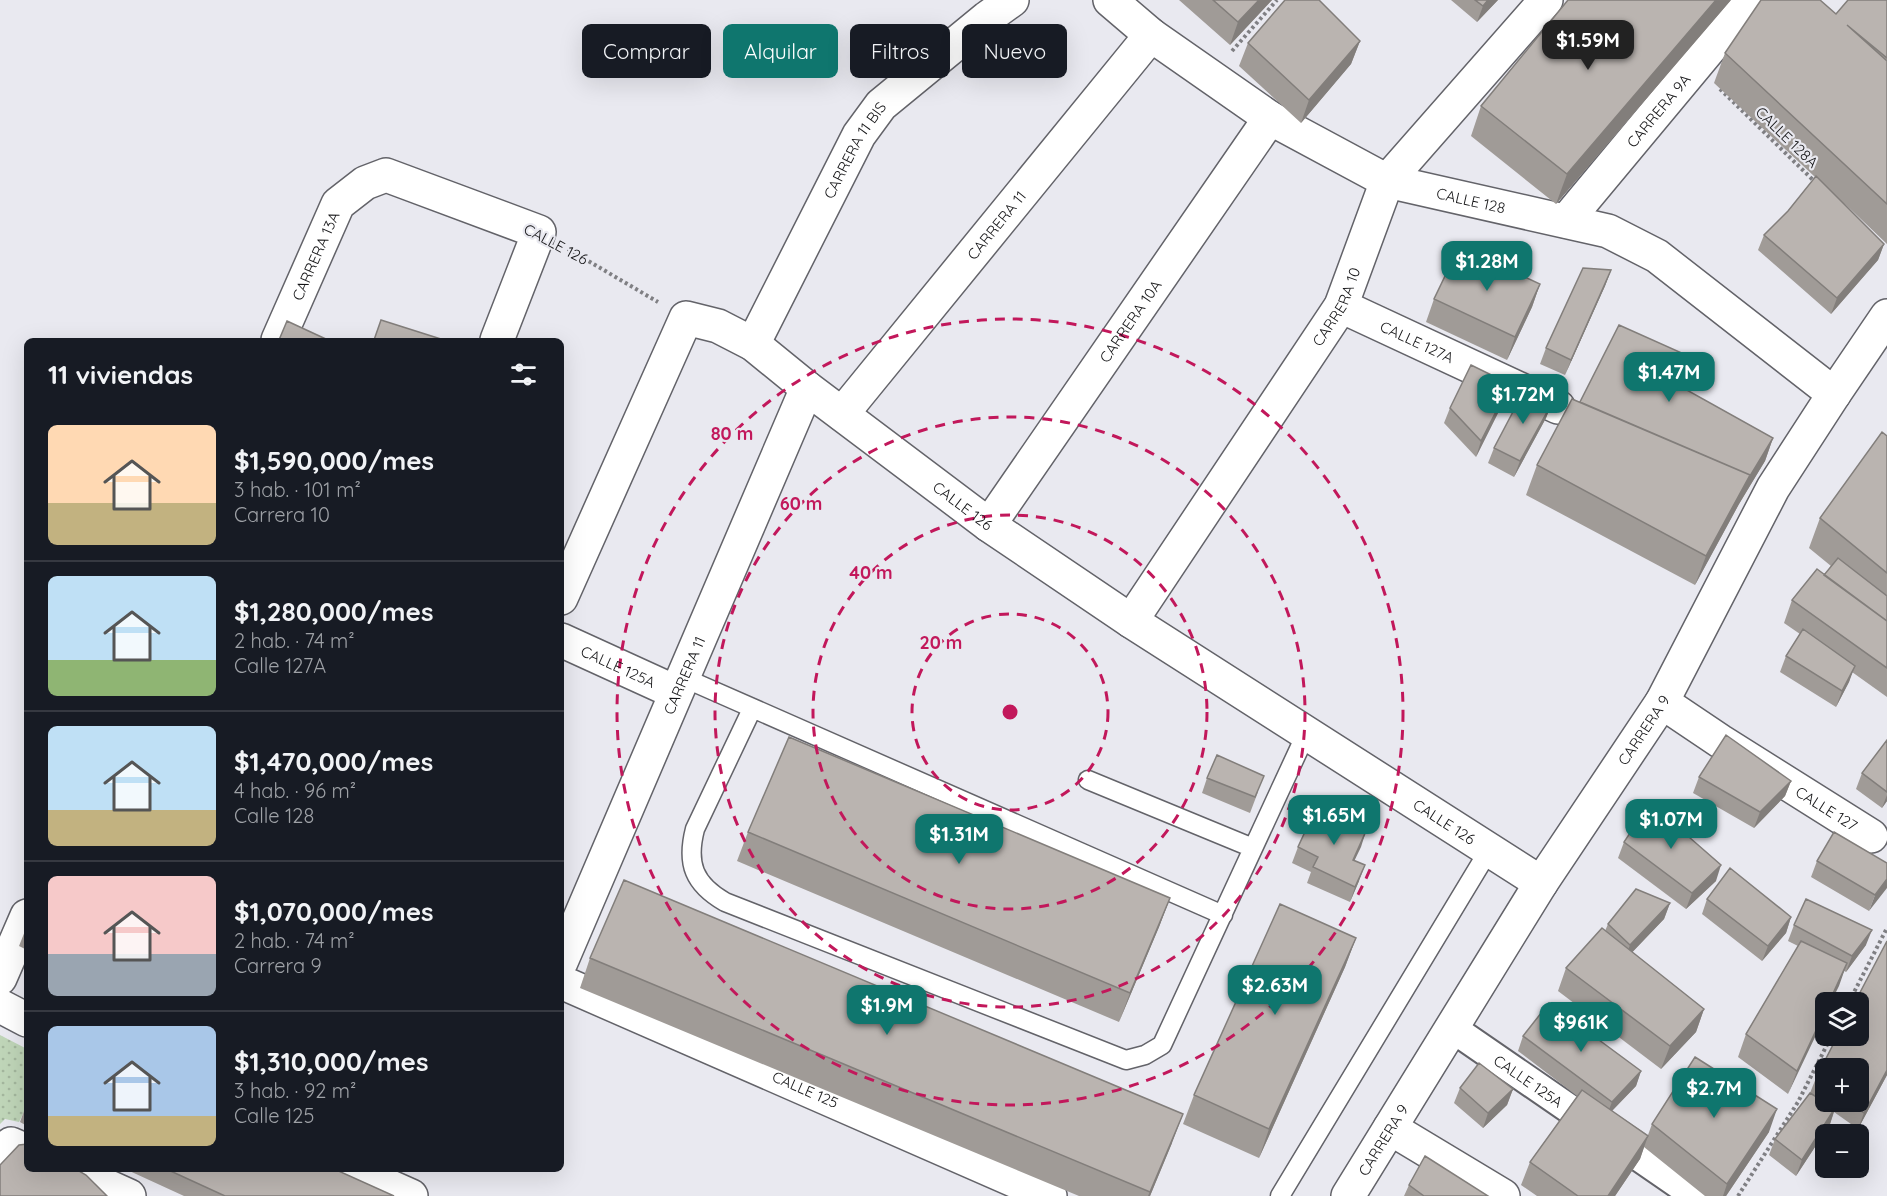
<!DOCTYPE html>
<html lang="es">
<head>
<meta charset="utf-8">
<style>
	:root { --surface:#171b24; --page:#242831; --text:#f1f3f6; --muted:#9ea1a6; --line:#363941; --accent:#0f766e }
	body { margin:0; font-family:Quicksand,sans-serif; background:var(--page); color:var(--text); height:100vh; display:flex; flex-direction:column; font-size:22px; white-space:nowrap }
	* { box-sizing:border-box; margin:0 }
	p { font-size:20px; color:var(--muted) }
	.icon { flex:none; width:33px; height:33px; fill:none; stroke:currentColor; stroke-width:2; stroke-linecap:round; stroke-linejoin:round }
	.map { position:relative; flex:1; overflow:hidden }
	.side { position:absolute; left:24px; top:338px; width:540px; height:834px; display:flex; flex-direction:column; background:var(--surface); border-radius:9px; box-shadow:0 6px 24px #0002 }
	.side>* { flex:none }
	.top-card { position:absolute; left:582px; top:24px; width:570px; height:54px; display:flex; gap:12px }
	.buttons { position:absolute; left:1815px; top:992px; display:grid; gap:12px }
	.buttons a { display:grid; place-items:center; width:54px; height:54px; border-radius:9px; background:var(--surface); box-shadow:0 6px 24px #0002; font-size:30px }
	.price { position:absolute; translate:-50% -51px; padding:0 14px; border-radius:12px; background:var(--accent); color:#fff; font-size:20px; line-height:39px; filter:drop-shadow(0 2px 3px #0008) }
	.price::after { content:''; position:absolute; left:50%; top:36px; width:18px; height:14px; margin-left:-9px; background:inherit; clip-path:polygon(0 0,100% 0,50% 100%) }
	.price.current { background:#222; color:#fff }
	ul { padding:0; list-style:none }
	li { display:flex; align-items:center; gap:18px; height:150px; padding:0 24px }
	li+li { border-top:2px solid var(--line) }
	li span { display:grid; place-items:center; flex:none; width:168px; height:120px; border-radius:9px; color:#555 }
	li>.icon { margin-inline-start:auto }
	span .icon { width:72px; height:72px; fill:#fffc; stroke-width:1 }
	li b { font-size:26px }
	h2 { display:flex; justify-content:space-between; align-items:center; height:72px; padding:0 24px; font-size:26px }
	.pill { padding:0 21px; border-radius:9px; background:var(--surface); box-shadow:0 6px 24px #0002; font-size:21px; line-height:54px }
	.pill.current { background:var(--accent); color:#fff }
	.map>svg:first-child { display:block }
	.grass { fill:url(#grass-dots) }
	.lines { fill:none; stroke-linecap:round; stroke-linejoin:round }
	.service-casing { stroke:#636369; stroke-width:21 }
	.pedestrian-casing { stroke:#636369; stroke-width:32 }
	.minor-casing { stroke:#636369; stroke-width:36 }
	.tertiary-casing { stroke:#636369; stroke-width:36 }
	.path { stroke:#7f7f83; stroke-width:4; stroke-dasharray:3 3; stroke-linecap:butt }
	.service { stroke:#fff; stroke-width:18 }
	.pedestrian { stroke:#fff; stroke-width:28 }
	.minor { stroke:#fff; stroke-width:33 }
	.tertiary { stroke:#fff; stroke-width:33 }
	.wall { fill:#a09b97; fill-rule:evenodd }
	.shaded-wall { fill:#827e7b }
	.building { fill:#bab4b0; stroke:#827e7b; stroke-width:1.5 }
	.ring { fill:none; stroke:#c2185b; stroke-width:3; stroke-dasharray:10 8 }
	.labels { text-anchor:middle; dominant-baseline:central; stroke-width:4.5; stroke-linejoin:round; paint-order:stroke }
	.street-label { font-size:15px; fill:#151517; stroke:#e9e9f0 }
	.centre { fill:#c2185b; stroke:#e9e9f0; stroke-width:3 }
	.ring-label { font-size:18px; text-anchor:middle; font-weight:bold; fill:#c2185b; stroke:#e9e9f0; stroke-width:4.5; stroke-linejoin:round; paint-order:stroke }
</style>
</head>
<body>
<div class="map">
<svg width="1887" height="1196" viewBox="0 0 1887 1196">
	<defs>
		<pattern id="grass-dots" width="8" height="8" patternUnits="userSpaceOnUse" patternTransform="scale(1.5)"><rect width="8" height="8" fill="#bfd5b8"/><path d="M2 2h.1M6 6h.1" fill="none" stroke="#a3b69d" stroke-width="1.8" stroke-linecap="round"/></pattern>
	</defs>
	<rect width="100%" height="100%" fill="#e9e9f0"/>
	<!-- grass -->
	<path class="grass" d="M0,1035l27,14v57l-8,16 -14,-3 -5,5z"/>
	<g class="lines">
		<!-- service casing -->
		<g class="service-casing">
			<path id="service" d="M682,677l541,238
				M752,709l-57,120c-9,35 -1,55 30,73l401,158 19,-5 17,-10 144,-311
				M1088,780l165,68
				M1280,1196l209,-346"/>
		</g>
		<!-- pedestrian casing -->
		<g class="pedestrian-casing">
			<g id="pedestrian">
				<path id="s1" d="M1452,1028l244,168"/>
			</g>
		</g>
		<!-- minor casing -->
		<g class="minor-casing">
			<g id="minor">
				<path id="s2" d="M1110,0l41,35 119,83 117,63 221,50 49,25 177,138"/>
				<path id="s3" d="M1566,221l184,-221"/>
				<path id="s4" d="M1341,306l217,101"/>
				<path id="s5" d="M278,340l60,-136 27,-21 21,-8 153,57 -42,108"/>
				<path id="s6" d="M753,344l106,-209 22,-30 106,-87 25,-18"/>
				<path id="s7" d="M842,414l309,-379"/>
				<path id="s8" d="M989,525l281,-407"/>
				<path id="s9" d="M561,598l125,-280 32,8 35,18 54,44 182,137 142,96 410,262"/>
				<path id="s10" d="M1131,621l210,-315 46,-125 159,-181"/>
				<path id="s11" d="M561,640l114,52"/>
				<path id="s12" d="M1662,702l58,39 151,95"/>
				<path id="s13" d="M561,962l246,-574"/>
				<path d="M0,978l27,-62"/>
				<path id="s14" d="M561,982l489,214"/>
				<path d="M0,1006l27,14"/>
				<path d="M1390,1128l113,68"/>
				<path d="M0,1155l11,-11 16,7"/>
				<path d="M67,1168l62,28"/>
				<path d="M348,1168l63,28"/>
			</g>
		</g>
		<!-- tertiary casing -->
		<g class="tertiary-casing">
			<g id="tertiary">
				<path id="s15" d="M1348,1196l193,-313 121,-181 111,-214 61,-94 53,-78"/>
			</g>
		</g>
		<!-- path -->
		<path class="path" d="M1232,51l45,-51
			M1720,89l95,93
			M568,249l90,53
			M1849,1002l38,-74
			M1738,1196l60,-94 34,-67"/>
		<!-- service -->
		<use href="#service" class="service"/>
		<!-- pedestrian -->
		<use href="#pedestrian" class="pedestrian"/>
		<!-- minor -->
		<use href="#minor" class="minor"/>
		<!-- tertiary -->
		<use href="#tertiary" class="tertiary"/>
	</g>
	<!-- wall -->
	<path class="wall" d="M1179,0h93l-42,45z
		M1451,0h47l-21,22z
		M1731,0l-175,204 -85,-68 10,-30z
		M1887,0v244l-43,-41 40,41 -6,16 -47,54 -73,-64 6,-15 24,-24 27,-34 -101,-94 11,-30 111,-39z
		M1360,41l-9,23 -50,59 -62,-57 9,-23z
		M1611,270l-6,16 -40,89 -25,-11 6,-16z
		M1540,284l-8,23 -25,53 -81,-38 8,-23z
		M1684,354l-8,23 -4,5 101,56 -8,23 -26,43 -44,81 -169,-90 11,-30 43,-63z
		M1505,399l-29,58 -32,-34 6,-15z
		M1552,403l-6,15 -32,59 -26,-14 6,-15z
		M1887,436v261l-35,-25 -3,10 -13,25 -56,-35 6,-16 14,-22 -16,-11 8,-23 32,-25 7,-9 -22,-18 11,-30z
		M1887,740v61l-5,7 -26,-19 6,-16z
		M1699,777l92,4 -6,15 -31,32 -61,-35z
		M1207,778l51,14 -8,21 -48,-20z
		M1366,831l-12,30 5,20 -9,21 -43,-19 4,-11 -19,-9 6,-16z
		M748,832l422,66 -11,29 -40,95 -382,-161z
		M1624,842l92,39 -30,28 -68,-51z
		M1817,861l70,2 -18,48 -58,-34z
		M1707,899l84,18 -5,16 -24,28 -60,-47z
		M1670,903l-6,16 -32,33 72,57 -8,23 -35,37 -103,-78 8,-23 39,-37 3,-7z
		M1794,925l72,20 -20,27 -2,-1 -13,31h-5l-38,92 -50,-37 8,-23 52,-88 -10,-5z
		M27,926v24l-8,-4z
		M1356,938l-11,29 -86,191 -76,-34 11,-29z
		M1887,941v134l-29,54 -24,-17 -4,12 -34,52 -27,-21 6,-16 35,-46 6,-15 22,-43h20v-33h-3zM1826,1068h32v33h-32z
		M590,958l582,185 -22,53h-71l-499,-208z
		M1523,1036l118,35 -5,15 -24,25 36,24 4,-11 117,8 -43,64h-21l-61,-49 -4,12 -25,37h-78l-16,-11 9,-23 47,-66 -59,-45z
		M1460,1088l53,1 -6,16 -24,23 -29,-25z
		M27,1103v23l-7,-4z
		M123,1168h209l62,28h-210z
		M1409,1185l79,11h-84z"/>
	<!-- shaded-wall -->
	<path class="shaded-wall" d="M1259,0h13l-42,45 8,-23z
		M1488,0h10l-21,22 6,-16z
		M1716,0h15l-175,204 11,-30z
		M1360,41l-9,23 -50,59 8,-23z
		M1884,244l-6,16 -47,54 6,-16z
		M1611,270l-6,16 -40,89 6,-15z
		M1540,284l-8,23 -25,53 8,-23z
		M1684,354l-8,23 -18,25 9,-23z
		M1510,384l-5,15 -29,58 5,-16z
		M1552,403l-6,15 -32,59 6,-16z
		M1773,438l-8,23 -26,43 -44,81 11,-29 44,-81z
		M1855,666l-6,16 -13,25 6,-16z
		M1791,781l-6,15 -31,32 6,-16z
		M1887,795v6l-5,7z
		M1366,831l-5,16 -14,29 6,-16z
		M1365,865l-6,16 -9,21 5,-15z
		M1721,865l-5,16 -30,28 6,-16z
		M1887,879v9l-18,23 6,-16z
		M1170,898l-11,29 -40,95 11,-29z
		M1670,903l-6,16 -40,42 6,-16z
		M1791,917l-5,16 -24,28 6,-15z
		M1872,930l-6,15 -20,27 6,-16z
		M1356,938l-11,29 -86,191 10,-29z
		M1847,963l-8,23 -8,16h-2z
		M1704,1009l-8,23 -35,37 9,-23z
		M1826,1009v5l-38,80 9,-23z
		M1887,1070v5l-29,54 6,-16z
		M1641,1071l-5,15 -30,31 6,-15z
		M1513,1089l-6,16 -24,23 5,-15z
		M1835,1108l-5,16 -34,52 6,-16z
		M1777,1109l-8,23 -43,64h-3l4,-12z
		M1183,1114l-11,29 -22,53h-2z
		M1648,1136l-8,23 -25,37h-7z"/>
	<!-- building -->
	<path class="building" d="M1213,0h46l-21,22z
		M1285,0h34l41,41 -51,59 -61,-57z
		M1475,0h13l-5,6z
		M1568,0h148l-149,174 -86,-68z
		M1761,0h59l16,14 12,-14h39v58l-40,-33 40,36v143l-162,-151z
		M1816,176l68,68 -47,54 -73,-63 24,-24z
		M1459,247l81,37 -25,53 -81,-38z
		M1583,268l28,2 -40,90 -25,-12z
		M381,320l63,20h-70z
		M287,321l41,19h-49z
		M1619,325l65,29 -17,25 106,59 -26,43 3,-6 -170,-73z
		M1471,365l39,19 -29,57 -31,-33z
		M1525,389l27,14 -32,58 -26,-13z
		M1572,399l178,76 -44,81 -169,-91z
		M1882,432l5,4v137l-67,-55z
		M1838,558l49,38v25l-63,-46z
		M1817,569l70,52v47l-95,-68z
		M1803,629l52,37 -13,25 -56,-35z
		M1726,735l65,46 -31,31 -61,-35z
		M789,737l381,161 -40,95 -382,-161z
		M1887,740v52l-25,-19z
		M1217,755l47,21 -9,21 -48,-19z
		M1650,803l71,62 -29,28 -68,-51z
		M1316,808l50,23 -13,29 12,5 -10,22 -42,-20 5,-10 -20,-10z
		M1834,832l53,31v16l-12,16 -58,-34z
		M1730,868l61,49 -23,29 -61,-47z
		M624,880l559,234 -33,78 -560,-234z
		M1636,889l34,14 -40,42 -22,-21z
		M1806,899l66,31 -20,26 -58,-31z
		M1280,904l76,34 -87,191 -75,-34z
		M1602,928l102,81 -34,37 -104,-78z
		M1801,941l46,22 -18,39h-3v7l-29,62 -51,-37z
		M1887,941v129l-23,43 -17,-12h11v-33h-32v17l-10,-7 22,-43h20v-33h-3z
		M1549,1003l92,68 -29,31 -89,-66z
		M1695,1057l82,52 -50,75 -75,-60z
		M1479,1063l34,26 -25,24 -28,-25z
		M1582,1090l66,46 -40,60h-30l-48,-34z
		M1810,1093l25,15 -33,52 -27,-21z
		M27,1144v24h47l12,7 21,21h-107v-31l19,-20z
		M1425,1156l63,40h-64l-15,-11z
		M164,1168h168l62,28h-169z"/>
	<!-- distance rings -->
	<g class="ring">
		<circle cx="1010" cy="712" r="98"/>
		<circle cx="1010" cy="712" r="197"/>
		<circle cx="1010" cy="712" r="295"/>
		<circle cx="1010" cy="712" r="393"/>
	</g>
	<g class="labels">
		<!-- street labels -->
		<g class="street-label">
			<text stroke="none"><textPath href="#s3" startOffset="144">CARRERA 9A</textPath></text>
			<text transform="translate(1787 137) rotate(44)">CALLE 128A</text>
			<text stroke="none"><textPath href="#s6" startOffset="219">CARRERA 11 BIS</textPath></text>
			<text stroke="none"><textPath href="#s2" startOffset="418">CALLE 128</textPath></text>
			<text stroke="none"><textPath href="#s7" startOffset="244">CARRERA 11</textPath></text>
			<text transform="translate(556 244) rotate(28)">CALLE 126</text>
			<text stroke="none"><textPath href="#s5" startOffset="92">CARRERA 13A</textPath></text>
			<text stroke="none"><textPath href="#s10" startOffset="376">CARRERA 10</textPath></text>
			<text stroke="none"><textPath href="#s8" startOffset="248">CARRERA 10A</textPath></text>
			<text stroke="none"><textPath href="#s4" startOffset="84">CALLE 127A</textPath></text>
			<text stroke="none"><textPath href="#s9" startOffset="644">CALLE 126</textPath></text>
			<text stroke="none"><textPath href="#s11" startOffset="63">CALLE 125A</textPath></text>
			<text stroke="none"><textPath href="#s13" startOffset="312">CARRERA 11</textPath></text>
			<text stroke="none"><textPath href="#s15" startOffset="552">CARRERA 9</textPath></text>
			<text stroke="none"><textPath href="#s12" startOffset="196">CALLE 127</textPath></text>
			<text stroke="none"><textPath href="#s9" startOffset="1220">CALLE 126</textPath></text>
			<text stroke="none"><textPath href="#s1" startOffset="93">CALLE 125A</textPath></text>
			<text stroke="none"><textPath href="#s14" startOffset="267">CALLE 125</textPath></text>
			<text stroke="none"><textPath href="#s15" startOffset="66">CARRERA 9</textPath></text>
		</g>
	</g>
	<circle cx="1010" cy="712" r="9" class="centre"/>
	<g class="ring-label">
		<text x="732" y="440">80 m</text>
		<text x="801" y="510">60 m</text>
		<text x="871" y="579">40 m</text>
		<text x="941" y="649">20 m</text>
	</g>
</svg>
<div class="buttons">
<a><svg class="icon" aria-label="layers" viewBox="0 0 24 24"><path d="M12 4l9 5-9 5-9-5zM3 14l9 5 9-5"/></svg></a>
<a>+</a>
<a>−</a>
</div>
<b class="price current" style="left:1588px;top:71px">$1.59M</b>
<b class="price" style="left:1487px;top:292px">$1.28M</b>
<b class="price" style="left:1669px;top:403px">$1.47M</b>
<b class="price" style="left:1523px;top:425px">$1.72M</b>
<b class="price" style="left:1334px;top:846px">$1.65M</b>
<b class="price" style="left:1671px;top:850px">$1.07M</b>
<b class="price" style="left:959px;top:865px">$1.31M</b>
<b class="price" style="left:1275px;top:1016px">$2.63M</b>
<b class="price" style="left:887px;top:1036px">$1.9M</b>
<b class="price" style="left:1581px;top:1053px">$961K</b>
<b class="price" style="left:1714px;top:1119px">$2.7M</b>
<div class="top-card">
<a class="pill">Comprar</a>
<a class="pill current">Alquilar</a>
<a class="pill">Filtros</a>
<a class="pill">Nuevo</a>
</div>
<section class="side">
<h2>11 viviendas<svg class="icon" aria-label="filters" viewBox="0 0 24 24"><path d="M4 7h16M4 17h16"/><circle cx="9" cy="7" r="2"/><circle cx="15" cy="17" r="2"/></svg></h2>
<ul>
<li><span style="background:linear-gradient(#ffd9b3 65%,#c2b280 0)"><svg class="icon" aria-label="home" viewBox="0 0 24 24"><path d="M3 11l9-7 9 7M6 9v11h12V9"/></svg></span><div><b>$1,590,000/mes</b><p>3 hab. · 101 m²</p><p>Carrera 10</p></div></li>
<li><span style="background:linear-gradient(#bfe0f5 70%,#8fb573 0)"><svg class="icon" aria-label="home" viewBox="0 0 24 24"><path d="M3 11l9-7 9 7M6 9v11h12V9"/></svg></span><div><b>$1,280,000/mes</b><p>2 hab. · 74 m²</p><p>Calle 127A</p></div></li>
<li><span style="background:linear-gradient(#bfe0f5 70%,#c2b280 0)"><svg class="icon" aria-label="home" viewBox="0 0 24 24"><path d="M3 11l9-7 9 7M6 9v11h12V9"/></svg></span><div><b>$1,470,000/mes</b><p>4 hab. · 96 m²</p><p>Calle 128</p></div></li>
<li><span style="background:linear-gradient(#f6c9c9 65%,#9aa5b1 0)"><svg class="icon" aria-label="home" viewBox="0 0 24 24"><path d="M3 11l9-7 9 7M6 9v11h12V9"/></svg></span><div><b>$1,070,000/mes</b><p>2 hab. · 74 m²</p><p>Carrera 9</p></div></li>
<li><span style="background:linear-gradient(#a9c7e8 75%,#c2b280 0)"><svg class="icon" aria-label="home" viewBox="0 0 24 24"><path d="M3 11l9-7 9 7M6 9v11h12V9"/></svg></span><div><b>$1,310,000/mes</b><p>3 hab. · 92 m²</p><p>Calle 125</p></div></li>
</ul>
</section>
</div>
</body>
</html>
